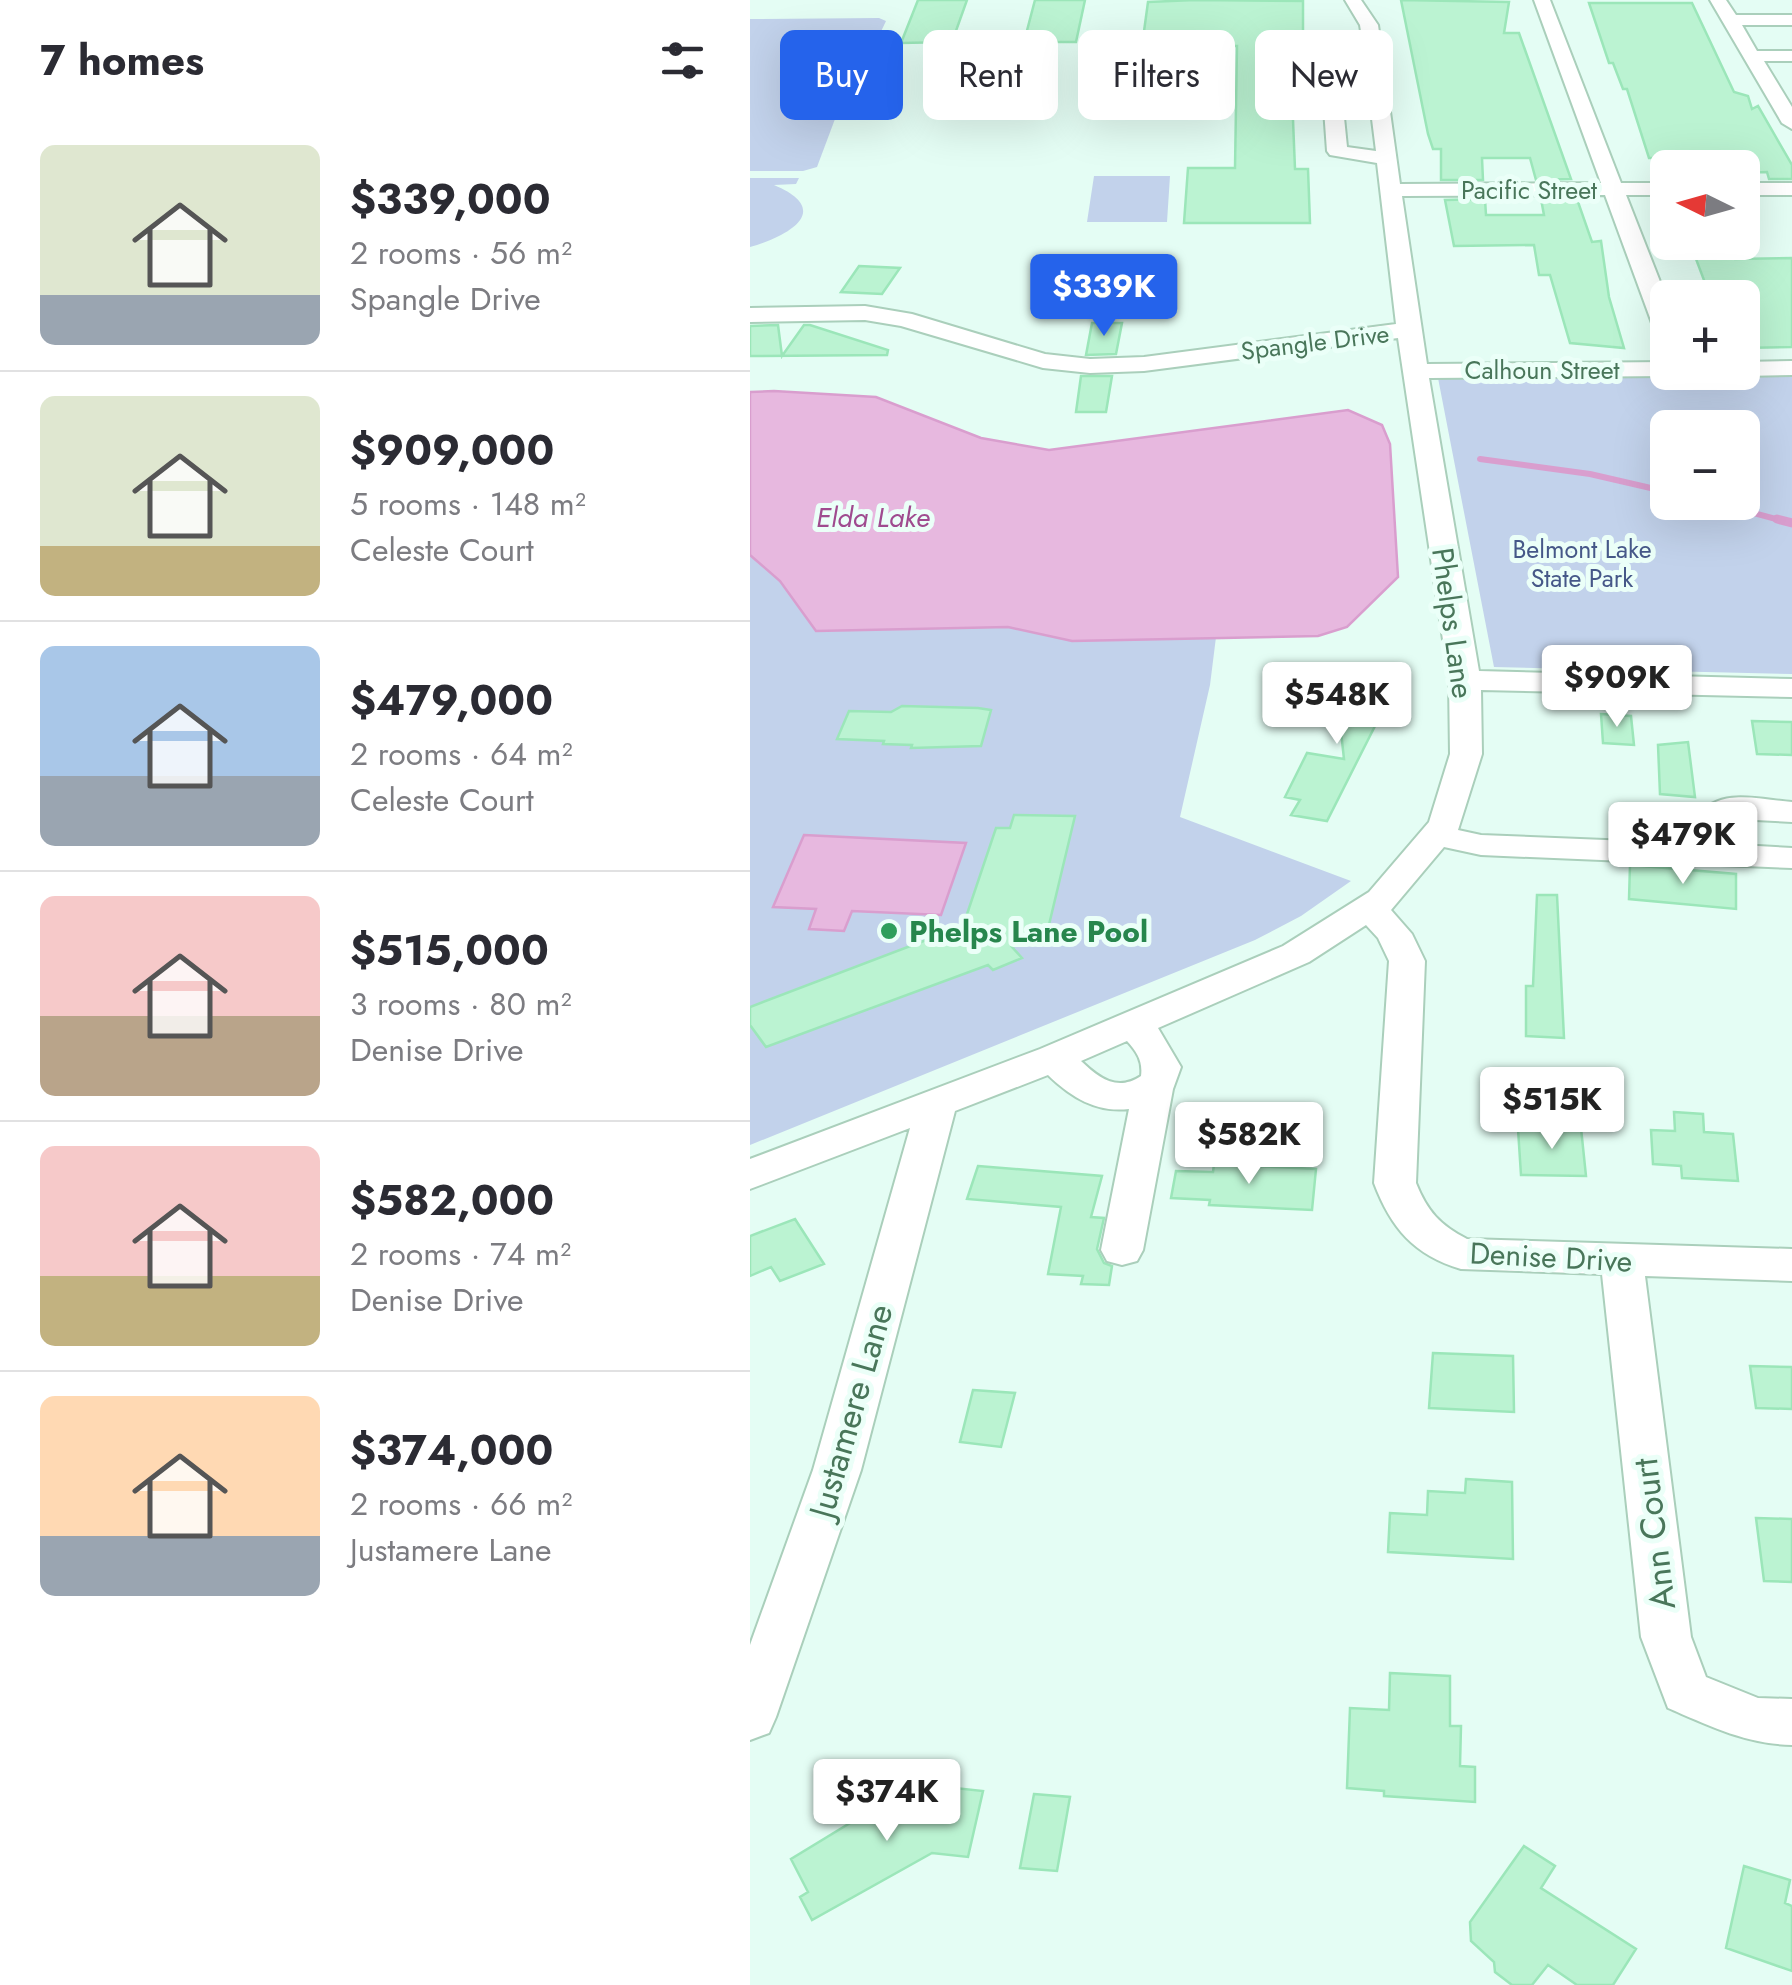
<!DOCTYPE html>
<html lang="en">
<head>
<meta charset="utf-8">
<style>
	:root { --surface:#fff; --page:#f2f2f3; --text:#2b2b33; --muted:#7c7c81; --line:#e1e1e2; --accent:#2563eb }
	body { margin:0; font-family:Jost,sans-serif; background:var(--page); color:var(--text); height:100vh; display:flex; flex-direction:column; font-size:38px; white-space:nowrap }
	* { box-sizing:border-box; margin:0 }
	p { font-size:32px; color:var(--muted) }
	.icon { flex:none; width:55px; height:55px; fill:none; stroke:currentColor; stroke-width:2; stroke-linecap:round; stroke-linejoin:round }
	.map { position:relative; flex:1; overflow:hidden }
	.details { display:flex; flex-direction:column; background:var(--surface); width:750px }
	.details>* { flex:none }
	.guide { position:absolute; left:30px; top:30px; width:860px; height:90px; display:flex; gap:20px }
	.needle { width:65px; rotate:275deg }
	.controls { position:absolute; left:900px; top:150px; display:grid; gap:20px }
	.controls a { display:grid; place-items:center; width:110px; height:110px; border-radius:15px; background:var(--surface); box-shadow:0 10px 40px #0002; font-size:50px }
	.price { position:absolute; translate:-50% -85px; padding:0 22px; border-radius:10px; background:#fff; color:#222; font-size:32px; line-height:65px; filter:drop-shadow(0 2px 5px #0008) }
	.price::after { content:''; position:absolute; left:50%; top:60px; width:30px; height:22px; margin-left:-15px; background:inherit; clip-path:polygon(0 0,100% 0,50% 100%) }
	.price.current { background:var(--accent); color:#fff }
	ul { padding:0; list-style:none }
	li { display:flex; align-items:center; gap:30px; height:250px; padding:0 40px }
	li+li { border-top:2px solid var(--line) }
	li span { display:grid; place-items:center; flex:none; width:280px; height:200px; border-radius:15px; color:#555 }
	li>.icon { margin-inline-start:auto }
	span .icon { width:120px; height:120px; fill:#fffc; stroke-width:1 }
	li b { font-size:42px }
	h2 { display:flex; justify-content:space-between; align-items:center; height:120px; padding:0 40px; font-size:42px }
	.pill { padding:0 35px; border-radius:15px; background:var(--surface); box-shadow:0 10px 40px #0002; font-size:35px; line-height:90px }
	.pill.current { background:var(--accent); color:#fff }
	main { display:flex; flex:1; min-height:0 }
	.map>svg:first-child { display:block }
	.green { fill:#c2d2eb; fill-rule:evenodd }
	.water { fill:#e7b8df; stroke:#d99ece; stroke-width:2.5 }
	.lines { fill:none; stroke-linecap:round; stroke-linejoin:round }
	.stream-far1 { stroke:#d99ece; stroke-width:6 }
	.stream { stroke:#d99ece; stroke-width:9 }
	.building { fill:#bbf3d2; stroke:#9be6b9; stroke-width:2.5 }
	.minor-casing { stroke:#aacfbb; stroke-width:4 }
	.minor { fill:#fff; fill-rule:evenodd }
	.leisure-dot { fill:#2e9e5b; stroke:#ebfff8; stroke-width:4 }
	.labels { text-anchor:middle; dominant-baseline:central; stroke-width:10; stroke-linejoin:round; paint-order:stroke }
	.far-street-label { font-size:25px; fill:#49765a; stroke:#ebfff8 }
	.far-park-label { font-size:25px; fill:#465888; stroke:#ebfff8 }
	.far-water-label { font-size:28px; font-style:italic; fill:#9f4b8f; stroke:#ebfff8 }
	.street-label { font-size:30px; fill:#49765a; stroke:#ebfff8 }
	.leisure-label { font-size:30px; font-weight:bold; fill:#27864d; stroke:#ebfff8; text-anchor:start }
	.near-street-label { font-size:35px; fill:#49765a; stroke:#ebfff8 }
</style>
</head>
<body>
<main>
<section class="details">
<h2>7 homes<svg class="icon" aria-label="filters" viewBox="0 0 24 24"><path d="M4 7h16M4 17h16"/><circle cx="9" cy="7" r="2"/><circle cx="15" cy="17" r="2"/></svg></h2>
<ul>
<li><span style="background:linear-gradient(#dfe7d0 75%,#9aa5b1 0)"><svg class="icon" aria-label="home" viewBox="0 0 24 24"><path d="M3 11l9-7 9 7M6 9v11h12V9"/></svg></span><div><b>$339,000</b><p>2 rooms · 56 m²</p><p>Spangle Drive</p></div></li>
<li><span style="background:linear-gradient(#dfe7d0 75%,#c2b280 0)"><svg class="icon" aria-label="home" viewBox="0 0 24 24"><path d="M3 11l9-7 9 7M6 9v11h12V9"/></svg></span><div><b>$909,000</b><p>5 rooms · 148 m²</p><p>Celeste Court</p></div></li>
<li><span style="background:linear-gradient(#a9c7e8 65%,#9aa5b1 0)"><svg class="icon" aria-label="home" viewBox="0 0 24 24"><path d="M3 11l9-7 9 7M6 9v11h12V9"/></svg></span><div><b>$479,000</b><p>2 rooms · 64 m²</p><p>Celeste Court</p></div></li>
<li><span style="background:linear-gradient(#f6c9c9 60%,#b9a48a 0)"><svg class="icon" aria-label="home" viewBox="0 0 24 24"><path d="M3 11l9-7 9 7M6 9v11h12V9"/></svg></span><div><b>$515,000</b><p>3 rooms · 80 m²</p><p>Denise Drive</p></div></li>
<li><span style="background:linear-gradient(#f6c9c9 65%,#c2b280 0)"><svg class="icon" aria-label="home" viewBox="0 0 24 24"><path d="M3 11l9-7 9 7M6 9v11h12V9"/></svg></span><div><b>$582,000</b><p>2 rooms · 74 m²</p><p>Denise Drive</p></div></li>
<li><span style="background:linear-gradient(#ffd9b3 70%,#9aa5b1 0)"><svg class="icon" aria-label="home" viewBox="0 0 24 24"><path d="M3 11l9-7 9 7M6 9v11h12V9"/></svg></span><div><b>$374,000</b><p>2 rooms · 66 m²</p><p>Justamere Lane</p></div></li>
</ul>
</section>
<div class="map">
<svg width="1042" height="1985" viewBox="0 0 1042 1985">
	<rect width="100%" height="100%" fill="#e4fdf4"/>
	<!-- green -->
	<path class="green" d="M129,18l7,3 -9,19 -49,3 -18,35 40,1 -33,88 -14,4h-53v-152z
		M344,176h76l-3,46h-80z
		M0,178h49l-3,6 -22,1c60,25 15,51 -24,62z
		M1042,376v298l-298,-7 -56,-289zM918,428h74v74h-74z
		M0,555l30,26 36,50 192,-4 64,14 144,-4 -6,48 -30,132 171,64 -50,35 -46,24 -505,205z"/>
	<!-- water -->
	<path class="water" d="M24,391l102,6 105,41 68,12 299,-40 34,15 8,19 8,133 -51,50 -29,9 -246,5 -64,-14 -192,4 -36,-50 -30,-26v-163z
		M54,835l162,8 -25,72 -89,-4 -8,20 -35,-2 7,-20 -43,-2z"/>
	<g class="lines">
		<!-- stream-far1 -->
		<path class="stream-far1" d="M730,459l110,15 78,18
			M963,502l74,20"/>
		<!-- stream -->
		<path class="stream" d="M1027,519l15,4"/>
	</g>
	<!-- building -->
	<path class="building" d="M168,0h49l-15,42 -51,1z
		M285,0h50l-9,42h-52z
		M445,0l108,1v45h-13l5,123h13l2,54h-126l4,-55h47l2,-122h-95l6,-44z
		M651,0l108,2 -5,31h15l52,146 -35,1 -6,-22h-48l1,22h-42v-31h-8l-5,-15z
		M839,3h103l42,89 14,4 4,13 6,-3 34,59v14h-23l-2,-7 -25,1v-5h-42l-2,-5 -42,-1 -1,-4h-6l-22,-69h-4l-10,-26h-4z
		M735,199l1,16h58l-3,-16h36l15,43 9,-1 8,56 15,51 -54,-5 -20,-68h-11l-5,-30 -80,1 -9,-46z
		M943,251h38l4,8 57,-1v89l-50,1v-51l-32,-1z
		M109,266l41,2 -18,26 -41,-2z
		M342,323h30l-6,31 -30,1z
		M28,325l4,31 22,-31h6l78,25 -1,5 -137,1v-30z
		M331,376h31l-6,36h-30z
		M584,667h36l7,55 -50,99 -36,-6 9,-15 -15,-3 22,-44 37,6z
		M152,706l76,2 13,2 -10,36 -70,2 1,-3 -29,-1 1,-3 -47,-2 12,-28 42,1z
		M851,714l30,2 3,29 -31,-2z
		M1002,721l40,1v33l-35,-1z
		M938,742l7,55 -35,-3 -2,-49z
		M264,815l61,1 -28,117 -35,14 10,11 -29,12 -5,-5 -222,82 -16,-22v-18l213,-81 33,-98h14z
		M880,865l106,9v35l-107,-10z
		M787,895h20l7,143 -38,-2v-50h7z
		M924,1112l29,2 1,18 29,2 5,47 -56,-3 -1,-12 -28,-2 -2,-34 24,1z
		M800,1128h31l5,48 -65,-1 -3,-46z
		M464,1164l102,5 -4,41 -103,-5 1,-5 -39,-2 5,-27 37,1z
		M228,1166l124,10 -11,41 13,1 -7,31 7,14 8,3 -3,19 -28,-1 2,-8 -35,-2 13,-67 -94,-8z
		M45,1219l29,45 -44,17 -9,-14 -21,9v-40z
		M683,1353l80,3 1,56 -85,-4z
		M1000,1366l42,1v42l-36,-1z
		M223,1390l42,3 -14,54 -41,-5z
		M716,1479l46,3 1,77 -125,-7 2,-39 37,2 1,-24 37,2z
		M1006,1518l36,1v63l-28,-1z
		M640,1673l60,3v50h11l-1,40 15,1v35l-91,-6v-5l-37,-3 3,-80 39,2z
		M159,1783l74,8 -15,66 -36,-4 -120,67 -12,-23 8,-5 -17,-33 69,-42 3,5 41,-22z
		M284,1794l36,3 -13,74 -37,-3z
		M774,1846l31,20 -14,22 95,61 -23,36h-36l-29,-20 -16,20h-20l-17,-13 -1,-10 -23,-21 -1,-19z
		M994,1866l46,14 -5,23 7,3v65l-66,-23z"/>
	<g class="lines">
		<!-- minor casing -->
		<g class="minor-casing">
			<path id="minor" d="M595,0h16l17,25 22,159 201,-1 -67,-183h16l71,183h47v12h-42l42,107v39l-12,-7 -51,-139 -203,1 25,168 241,-2v10h10l-10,4 -239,2 50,293 313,8v18l-311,-7 1,64 -24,76 23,5 224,9 -5,-29c19,-28 62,-15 92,-13v20l-57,-3 5,26 52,3v20l-311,-13 -37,-8 -53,63 21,24 13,27 -9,222c11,28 24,42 51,56l325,10v32l-147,-5 46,361 15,40 52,21 34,1v46c-46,-1 -82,-19 -124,-37l-27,-71 -39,-363 -141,-5c-47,-14 -70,-41 -87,-86l15,-222 -11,-23 -12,-13 -57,37 -151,66 23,39 -8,22 -30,161 -6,11 -15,4 -15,-4 -6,-11 28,-141c-33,4 -58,-12 -81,-34l-93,36 -94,359 -85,247 -7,16 -19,7v-95l63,-175 97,-342 -160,61v-30l290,-110 243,-103 86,-54 60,-70 21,-68 -1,-74 -51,-342 -254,33 -54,2 -47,-5 -142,-42 -36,-6 -115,2v-14l115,-2 47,8 133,40 45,5 54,-2 252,-33 -19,-161 -47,-8 -3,-4 -7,-98 9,-5 34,-4 -3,-19zM614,55l12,96 -29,-4 -9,-89zM377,1041c10,11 16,20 14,35 -24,16 -42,2 -60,-15z
				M960,0h16l10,15h56v10h-50l15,26h35v10h-28l28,46v22l-10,-6z
				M992,183h50v12h-50z
				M1042,361v14l-50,1 -10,-4h10v-10z"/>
		</g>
		<!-- minor -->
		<use href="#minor" class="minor"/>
	</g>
	<!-- markers -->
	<circle class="leisure-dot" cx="139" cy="931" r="10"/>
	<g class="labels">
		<!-- far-street labels -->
		<g class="far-street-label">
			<text x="779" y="190">Pacific Street</text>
			<text transform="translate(565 342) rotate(-7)">Spangle Drive</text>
			<text x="792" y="370">Calhoun Street</text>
		</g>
		<!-- far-park labels -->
		<g class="far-park-label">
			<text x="832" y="549">Belmont Lake<tspan x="832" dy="29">State Park</tspan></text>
		</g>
		<!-- far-water labels -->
		<g class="far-water-label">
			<text x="123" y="517">Elda Lake</text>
		</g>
		<!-- street labels -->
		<g class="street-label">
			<text transform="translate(703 623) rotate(82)">Phelps Lane</text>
			<text transform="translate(801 1257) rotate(3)">Denise Drive</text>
		</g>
		<!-- leisure labels -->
		<g class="leisure-label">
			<text x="159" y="931">Phelps Lane Pool</text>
		</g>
		<!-- near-street labels -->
		<g class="near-street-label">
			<text transform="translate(101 1411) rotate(-74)">Justamere Lane</text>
			<text transform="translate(904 1534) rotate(-97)">Ann Court</text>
		</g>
	</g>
</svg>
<div class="controls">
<a><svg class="needle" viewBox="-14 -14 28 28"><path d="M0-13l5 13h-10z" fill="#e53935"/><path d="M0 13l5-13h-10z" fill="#7c7c81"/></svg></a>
<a>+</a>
<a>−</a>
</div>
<b class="price current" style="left:354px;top:339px">$339K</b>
<b class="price" style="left:867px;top:730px">$909K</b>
<b class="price" style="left:587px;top:747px">$548K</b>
<b class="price" style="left:933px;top:887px">$479K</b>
<b class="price" style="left:802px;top:1152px">$515K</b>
<b class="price" style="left:499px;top:1187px">$582K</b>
<b class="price" style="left:137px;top:1844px">$374K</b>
<div class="guide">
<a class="pill current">Buy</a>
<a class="pill">Rent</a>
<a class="pill">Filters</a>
<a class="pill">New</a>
</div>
</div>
</main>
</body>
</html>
